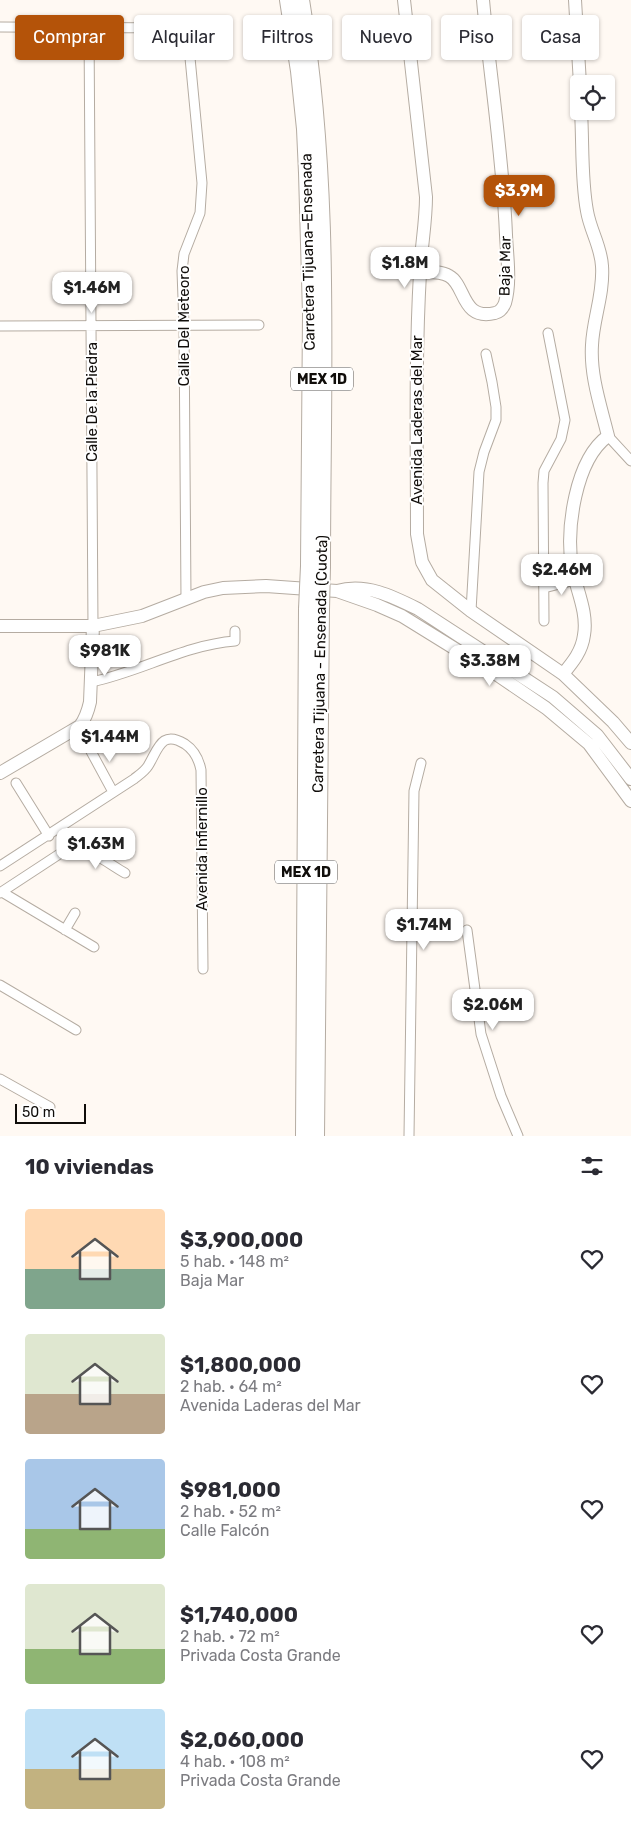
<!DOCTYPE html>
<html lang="es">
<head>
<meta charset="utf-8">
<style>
	:root { --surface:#fff; --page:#f7f7f7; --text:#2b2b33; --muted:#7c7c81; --accent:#b45309 }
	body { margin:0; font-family:Rubik,sans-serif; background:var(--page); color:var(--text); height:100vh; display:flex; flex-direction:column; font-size:19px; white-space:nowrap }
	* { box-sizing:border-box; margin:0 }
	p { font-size:16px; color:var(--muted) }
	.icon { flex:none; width:28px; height:28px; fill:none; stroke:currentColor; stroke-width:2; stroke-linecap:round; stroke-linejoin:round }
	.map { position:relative; height:1136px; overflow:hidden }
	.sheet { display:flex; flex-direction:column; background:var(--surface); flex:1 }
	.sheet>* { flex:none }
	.hud { position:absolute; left:15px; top:15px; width:601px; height:45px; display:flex; gap:10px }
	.controls { position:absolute; left:570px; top:75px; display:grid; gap:10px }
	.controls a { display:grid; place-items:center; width:45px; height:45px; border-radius:5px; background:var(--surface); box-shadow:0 1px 4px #0004; font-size:25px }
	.scale { position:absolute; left:15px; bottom:12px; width:71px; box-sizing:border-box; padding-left:5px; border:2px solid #100d0a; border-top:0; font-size:14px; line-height:18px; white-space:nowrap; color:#100d0a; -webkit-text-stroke:4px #fff; paint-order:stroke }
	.price { position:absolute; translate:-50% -42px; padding:0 11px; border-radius:10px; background:#fff; color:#222; font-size:16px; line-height:32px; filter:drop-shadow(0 1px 2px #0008) }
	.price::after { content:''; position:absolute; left:50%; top:30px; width:15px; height:11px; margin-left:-8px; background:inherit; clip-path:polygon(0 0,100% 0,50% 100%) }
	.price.current { background:var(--accent); color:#fff }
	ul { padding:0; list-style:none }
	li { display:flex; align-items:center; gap:15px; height:125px; padding:0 25px }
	li span { display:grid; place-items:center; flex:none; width:140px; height:100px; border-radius:5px; color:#555 }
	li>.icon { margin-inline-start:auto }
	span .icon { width:60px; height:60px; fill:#fffc; stroke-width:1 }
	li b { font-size:21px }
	h2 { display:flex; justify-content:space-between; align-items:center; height:60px; padding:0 25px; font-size:21px }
	.tag { padding:0 18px; border-radius:5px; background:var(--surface); box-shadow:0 1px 4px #0004; font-size:18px; line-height:45px }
	.tag.current { background:var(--accent); color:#fff }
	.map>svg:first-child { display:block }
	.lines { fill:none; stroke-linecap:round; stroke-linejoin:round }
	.street-casing { stroke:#b5aca2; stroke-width:11 }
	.secondary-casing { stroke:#b5aca2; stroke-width:14 }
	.highway-casing { stroke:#b5aca2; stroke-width:18 }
	.street { stroke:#fff; stroke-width:9 }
	.secondary { stroke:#fff; stroke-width:12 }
	.highway { stroke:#fff; stroke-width:16 }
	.highway-bridge-casing { stroke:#b5aca2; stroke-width:18; stroke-linecap:butt }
	.highway-bridge { stroke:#fff; stroke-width:16 }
	.labels { text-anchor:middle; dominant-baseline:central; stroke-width:4; stroke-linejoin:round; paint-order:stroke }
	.shield { fill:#fff; stroke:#585654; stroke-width:1 }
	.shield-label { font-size:14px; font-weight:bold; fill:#100d0a }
	.street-label { font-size:15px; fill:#100d0a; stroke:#fff }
</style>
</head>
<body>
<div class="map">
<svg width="631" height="1136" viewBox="0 0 631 1136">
	<rect width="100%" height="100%" fill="#fff9f3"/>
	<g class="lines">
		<!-- street casing -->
		<g class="street-casing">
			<path id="street" d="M0,27l186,1 2,9 14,146 -2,30 -16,41 -2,17 2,55 2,272
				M89,27l4,599
				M0,326l259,-1
				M608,436l23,25
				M544,588l31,-8
				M471,611l8,-139 5,-20 12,-32v-13l-4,-25 -6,-28
				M544,621l-1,-138 1,-12 17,-32 4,-19 -17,-87
				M91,682c49,-10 93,-37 144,-41v-10
				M87,744l26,48
				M16,783l33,53
				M0,866l134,-87c5,-4 11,-8 14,-13 10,-16 13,-37 37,-22 9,6 14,16 16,26l2,199
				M2,892l92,55
				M0,893l64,-42c21,-8 43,12 61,22
				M65,930l10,-17
				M467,930l14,104 20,62 17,40
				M0,985l76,45
				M0,1079l50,28
				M409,1136l5,-345 7,-28"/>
		</g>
		<!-- secondary casing -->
		<g class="secondary-casing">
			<path id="secondary" d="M404,0l22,197c0,26 -5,50 -6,76 -5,87 -3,174 -3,261l5,28 10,18 39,31 92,63 50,48 18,21
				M575,0l5,84
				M420,272c9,0 21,-1 29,4 17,9 12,45 46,37 5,-1 8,-5 10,-10 6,-21 2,-46 1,-68 -3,-79 -16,-157 -23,-235
				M337,591c29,-8 55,5 81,18l135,88 44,38 34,44
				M0,626h93l49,-10 62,-24 19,-4 43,-2 71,5 40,14 25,11 97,60 47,32 43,36 42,57
				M563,674c10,-12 19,-23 21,-39 4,-23 -8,-46 -12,-68 -6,-38 3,-107 36,-131 -7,-29 -18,-60 -16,-91 1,-26 12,-51 10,-79 -1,-20 -12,-36 -15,-55 -6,-32 -4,-67 -6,-100
				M0,773l80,-47c6,-8 8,-15 10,-24l3,-76"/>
		</g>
		<!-- highway casing -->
		<g class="highway-casing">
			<path id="highway" d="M288,0l11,71 6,58 2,44 4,141 -2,252
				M301,0c31,187 21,377 21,566
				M304,1136l3,-527
				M316,1136l5,-526"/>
		</g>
		<!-- street -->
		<use href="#street" class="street"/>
		<!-- secondary -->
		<use href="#secondary" class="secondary"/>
		<!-- highway -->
		<use href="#highway" class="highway"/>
		<!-- highway-bridge casing -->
		<g class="highway-bridge-casing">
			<path id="highway-bridge" d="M307,609l2,-43
				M321,610l1,-44"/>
		</g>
		<!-- highway-bridge -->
		<use href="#highway-bridge" class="highway-bridge"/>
	</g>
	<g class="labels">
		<!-- shield labels -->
		<g class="shield">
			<rect x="291" y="367.5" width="62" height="23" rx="4"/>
			<rect x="275" y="860.5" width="62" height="23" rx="4"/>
		</g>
		<g class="shield-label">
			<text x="322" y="379">MEX 1D</text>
			<text x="306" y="872">MEX 1D</text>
		</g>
		<!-- street labels -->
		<g class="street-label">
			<text transform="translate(308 252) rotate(-91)">Carretera Tijuana–Ensenada</text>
			<text transform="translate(505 266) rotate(-89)">Baja Mar</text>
			<text transform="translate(184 326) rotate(-90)">Calle Del Meteoro</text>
			<text transform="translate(92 402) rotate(-90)">Calle De la Piedra</text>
			<text transform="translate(417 420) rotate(-90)">Avenida Laderas del Mar</text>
			<text transform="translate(320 664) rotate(-89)">Carretera Tijuana - Ensenada (Cuota)</text>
			<text transform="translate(202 849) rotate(-90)">Avenida Infiernillo</text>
		</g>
	</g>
</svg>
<div class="controls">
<a><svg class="icon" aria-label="locate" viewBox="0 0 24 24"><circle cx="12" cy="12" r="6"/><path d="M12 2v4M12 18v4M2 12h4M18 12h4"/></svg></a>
</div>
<div class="scale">50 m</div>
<b class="price current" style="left:519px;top:217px">$3.9M</b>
<b class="price" style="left:405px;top:289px">$1.8M</b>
<b class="price" style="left:92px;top:314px">$1.46M</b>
<b class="price" style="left:562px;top:596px">$2.46M</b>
<b class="price" style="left:105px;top:677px">$981K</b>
<b class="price" style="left:490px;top:687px">$3.38M</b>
<b class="price" style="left:110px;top:763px">$1.44M</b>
<b class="price" style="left:96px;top:870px">$1.63M</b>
<b class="price" style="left:424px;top:951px">$1.74M</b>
<b class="price" style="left:493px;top:1031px">$2.06M</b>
<div class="hud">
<a class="tag current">Comprar</a>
<a class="tag">Alquilar</a>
<a class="tag">Filtros</a>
<a class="tag">Nuevo</a>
<a class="tag">Piso</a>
<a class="tag">Casa</a>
</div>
</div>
<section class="sheet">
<h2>10 viviendas<svg class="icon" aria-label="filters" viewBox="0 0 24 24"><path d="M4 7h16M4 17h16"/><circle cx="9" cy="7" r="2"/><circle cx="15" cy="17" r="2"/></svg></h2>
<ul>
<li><span style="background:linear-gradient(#ffd9b3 60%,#7fa58c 0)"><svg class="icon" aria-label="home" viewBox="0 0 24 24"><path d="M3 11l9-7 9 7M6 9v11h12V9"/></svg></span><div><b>$3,900,000</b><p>5 hab. · 148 m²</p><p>Baja Mar</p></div><svg class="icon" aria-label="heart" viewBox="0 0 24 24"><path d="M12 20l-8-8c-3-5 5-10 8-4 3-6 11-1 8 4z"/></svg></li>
<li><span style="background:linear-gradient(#dfe7d0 60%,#b9a48a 0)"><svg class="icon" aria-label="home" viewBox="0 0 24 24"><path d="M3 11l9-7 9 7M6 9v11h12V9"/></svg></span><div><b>$1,800,000</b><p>2 hab. · 64 m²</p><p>Avenida Laderas del Mar</p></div><svg class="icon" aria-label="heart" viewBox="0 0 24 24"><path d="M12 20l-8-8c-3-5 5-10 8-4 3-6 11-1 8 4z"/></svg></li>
<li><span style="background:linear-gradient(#a9c7e8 70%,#8fb573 0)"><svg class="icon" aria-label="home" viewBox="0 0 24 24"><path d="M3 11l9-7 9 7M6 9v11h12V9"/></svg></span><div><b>$981,000</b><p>2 hab. · 52 m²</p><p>Calle Falcón</p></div><svg class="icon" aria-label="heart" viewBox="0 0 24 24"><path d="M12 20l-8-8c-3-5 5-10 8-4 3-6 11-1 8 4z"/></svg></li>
<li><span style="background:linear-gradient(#dfe7d0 65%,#8fb573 0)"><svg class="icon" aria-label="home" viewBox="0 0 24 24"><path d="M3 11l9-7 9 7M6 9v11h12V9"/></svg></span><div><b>$1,740,000</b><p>2 hab. · 72 m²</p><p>Privada Costa Grande</p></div><svg class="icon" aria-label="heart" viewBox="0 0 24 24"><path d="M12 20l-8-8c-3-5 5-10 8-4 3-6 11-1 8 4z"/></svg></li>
<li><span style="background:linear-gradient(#bfe0f5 60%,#c2b280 0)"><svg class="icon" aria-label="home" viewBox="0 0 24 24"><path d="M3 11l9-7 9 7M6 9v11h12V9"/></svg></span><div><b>$2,060,000</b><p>4 hab. · 108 m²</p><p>Privada Costa Grande</p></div><svg class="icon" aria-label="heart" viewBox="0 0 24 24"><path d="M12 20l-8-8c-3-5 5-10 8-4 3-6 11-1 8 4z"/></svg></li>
</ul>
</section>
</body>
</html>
